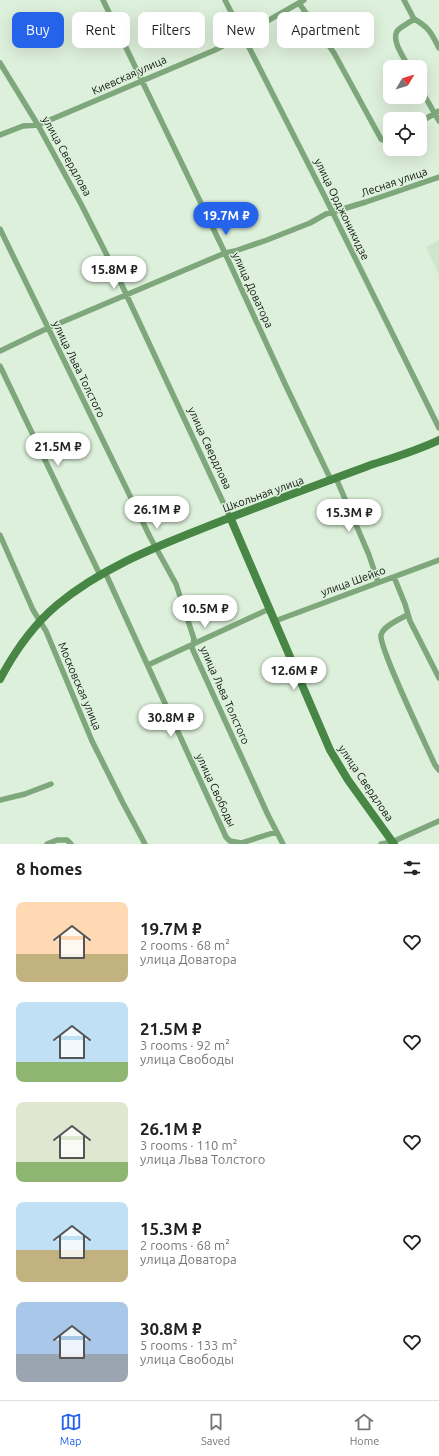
<!DOCTYPE html>
<html lang="en">
<head>
<meta charset="utf-8">
<style>
	:root { --surface:#fff; --page:#f2f2f2; --text:#222; --muted:#767676; --line:#e0e0e0; --accent:#2563eb }
	body { margin:0; font-family:Ubuntu,sans-serif; background:var(--page); color:var(--text); height:100vh; display:flex; flex-direction:column; font-size:15px; white-space:nowrap }
	* { box-sizing:border-box; margin:0 }
	p { font-size:13px; color:var(--muted) }
	.icon { flex:none; width:22px; height:22px; fill:none; stroke:currentColor; stroke-width:2; stroke-linecap:round; stroke-linejoin:round }
	.map { position:relative; height:844px; overflow:hidden }
	.panel { display:flex; flex-direction:column; background:var(--surface); flex:1 }
	.panel>* { flex:none }
	.hud { position:absolute; left:12px; top:12px; width:415px; height:36px; display:flex; gap:8px }
	.needle { width:26px; rotate:52deg }
	.buttons { position:absolute; left:383px; top:60px; display:grid; gap:8px }
	.buttons a { display:grid; place-items:center; width:44px; height:44px; border-radius:8px; background:var(--surface); box-shadow:0 4px 16px #0002; font-size:20px }
	.price { position:absolute; translate:-50% -34px; padding:0 9px; border-radius:14px; background:#fff; color:#222; font-size:13px; line-height:26px; filter:drop-shadow(0 1px 2px #0008) }
	.price::after { content:''; position:absolute; left:50%; top:24px; width:12px; height:9px; margin-left:-6px; background:inherit; clip-path:polygon(0 0,100% 0,50% 100%) }
	.price.on { background:var(--accent); color:#fff }
	ul { padding:0; list-style:none }
	li { display:flex; align-items:center; gap:12px; height:100px; padding:0 16px }
	li span { display:grid; place-items:center; flex:none; width:112px; height:80px; border-radius:8px; color:#555 }
	li>.icon { margin-inline-start:auto }
	span .icon { width:48px; height:48px; fill:#fffc; stroke-width:1 }
	li b { font-size:17px }
	h2 { display:flex; justify-content:space-between; align-items:center; height:48px; padding:0 16px; font-size:17px }
	.pill { padding:0 14px; border-radius:8px; background:var(--surface); box-shadow:0 4px 16px #0002; font-size:14px; line-height:36px }
	.pill.on { background:var(--accent); color:#fff }
	.dock { display:flex; justify-content:space-around; align-items:center; height:56px; border-top:1px solid var(--line); background:var(--surface); font-size:11px; color:var(--muted) }
	.dock a { display:grid; justify-items:center; gap:2px }
	.dock .on { color:var(--accent) }
	.map>svg:first-child { display:block }
	.built { fill:#cee6cc }
	.lines { fill:none; stroke-linecap:round; stroke-linejoin:round }
	.street { stroke:#7ea77b; stroke-width:5.5 }
	.secondary { stroke:#478644; stroke-width:8 }
	.labels { text-anchor:middle; dominant-baseline:central; stroke-width:3; stroke-linejoin:round; paint-order:stroke }
	.street-label { font-size:11px; fill:#0f160f; stroke:#ddf0db }
</style>
</head>
<body>
<div class="map">
<svg width="439" height="844" viewBox="0 0 439 844">
	<rect width="100%" height="100%" fill="#ddf0db"/>
	<!-- built -->
	<path class="built" d="M439,240v35l-13,-28z"/>
	<g class="lines">
		<!-- street -->
		<path class="street" d="M103,0l122,253 61,133 45,94
			M225,0l101,199 113,229
			M404,0l10,19c-5,4 -12,7 -16,11 -8,9 6,28 11,37
			M299,3l35,50 47,86 4,2 5,-2
			M414,19c15,8 18,15 25,29
			M0,63l38,62 43,79 39,77 110,236
			M420,88l19,33
			M420,122l19,-11
			M0,135l23,-9 15,-1 177,-75 21,-11 68,-39
			M0,229l150,308 26,47 18,55 -2,9 76,167 15,29
			M0,351l48,-23 177,-75 10,-2 32,-11 43,-17 16,-9 40,-12 73,-25
			M0,366l100,209
			M336,478l33,77 9,27
			M0,535l33,75 13,21 46,110 31,62 22,41
			M105,572l121,265 4,4 11,2 35,-11
			M394,577l11,27 5,17 29,57
			M407,615c-7,4 -24,11 -26,20 -2,13 46,112 54,130l4,5
			M275,621l164,-61
			M148,665l121,-56
			M0,800l25,-6 26,-10
			M47,844l10,-4h10l4,4
			M381,844l11,-2 47,-21"/>
		<!-- secondary -->
		<path class="secondary" d="M230,517l100,233 18,30 46,64
			M0,679c15,-28 32,-53 57,-74 42,-35 93,-56 144,-76 55,-22 111,-42 167,-63 24,-8 48,-15 71,-26"/>
	</g>
	<g class="labels">
		<!-- street labels -->
		<g class="street-label">
			<text transform="translate(129 75) rotate(-24)">Киевская улица</text>
			<text transform="translate(67 156) rotate(61)">улица Свердлова</text>
			<text transform="translate(394 182) rotate(-19)">Лесная улица</text>
			<text transform="translate(342 209) rotate(64)">улица Орджоникидзе</text>
			<text transform="translate(253 290) rotate(65)">улица Доватора</text>
			<text transform="translate(79 369) rotate(64)">улица Льва Толстого</text>
			<text transform="translate(210 448) rotate(65)">улица Свердлова</text>
			<text transform="translate(263 494) rotate(-20)">Школьная улица</text>
			<text transform="translate(353 581) rotate(-20)">улица Шейко</text>
			<text transform="translate(80 686) rotate(67)">Московская улица</text>
			<text transform="translate(225 695) rotate(66)">улица Льва Толстого</text>
			<text transform="translate(366 783) rotate(56)">улица Свердлова</text>
			<text transform="translate(216 790) rotate(65)">улица Свободы</text>
		</g>
	</g>
</svg>
<div class="buttons">
<a><svg class="needle" viewBox="-14 -14 28 28"><path d="M0-13l5 13h-10z" fill="#e53935"/><path d="M0 13l5-13h-10z" fill="#767676"/></svg></a>
<a><svg class="icon" aria-label="locate" viewBox="0 0 24 24"><circle cx="12" cy="12" r="6"/><path d="M12 2v4M12 18v4M2 12h4M18 12h4"/></svg></a>
</div>
<b class="price on" style="left:226px;top:236px">19.7M ₽</b>
<b class="price" style="left:114px;top:290px">15.8M ₽</b>
<b class="price" style="left:58px;top:467px">21.5M ₽</b>
<b class="price" style="left:157px;top:530px">26.1M ₽</b>
<b class="price" style="left:349px;top:533px">15.3M ₽</b>
<b class="price" style="left:205px;top:629px">10.5M ₽</b>
<b class="price" style="left:294px;top:691px">12.6M ₽</b>
<b class="price" style="left:171px;top:738px">30.8M ₽</b>
<div class="hud">
<a class="pill on">Buy</a>
<a class="pill">Rent</a>
<a class="pill">Filters</a>
<a class="pill">New</a>
<a class="pill">Apartment</a>
</div>
</div>
<section class="panel">
<h2>8 homes<svg class="icon" aria-label="filters" viewBox="0 0 24 24"><path d="M4 7h16M4 17h16"/><circle cx="9" cy="7" r="2"/><circle cx="15" cy="17" r="2"/></svg></h2>
<ul>
<li><span style="background:linear-gradient(#ffd9b3 65%,#c2b280 0)"><svg class="icon" aria-label="home" viewBox="0 0 24 24"><path d="M3 11l9-7 9 7M6 9v11h12V9"/></svg></span><div><b>19.7M ₽</b><p>2 rooms · 68 m²</p><p>улица Доватора</p></div><svg class="icon" aria-label="heart" viewBox="0 0 24 24"><path d="M12 20l-8-8c-3-5 5-10 8-4 3-6 11-1 8 4z"/></svg></li>
<li><span style="background:linear-gradient(#bfe0f5 75%,#8fb573 0)"><svg class="icon" aria-label="home" viewBox="0 0 24 24"><path d="M3 11l9-7 9 7M6 9v11h12V9"/></svg></span><div><b>21.5M ₽</b><p>3 rooms · 92 m²</p><p>улица Свободы</p></div><svg class="icon" aria-label="heart" viewBox="0 0 24 24"><path d="M12 20l-8-8c-3-5 5-10 8-4 3-6 11-1 8 4z"/></svg></li>
<li><span style="background:linear-gradient(#dfe7d0 75%,#8fb573 0)"><svg class="icon" aria-label="home" viewBox="0 0 24 24"><path d="M3 11l9-7 9 7M6 9v11h12V9"/></svg></span><div><b>26.1M ₽</b><p>3 rooms · 110 m²</p><p>улица Льва Толстого</p></div><svg class="icon" aria-label="heart" viewBox="0 0 24 24"><path d="M12 20l-8-8c-3-5 5-10 8-4 3-6 11-1 8 4z"/></svg></li>
<li><span style="background:linear-gradient(#bfe0f5 60%,#c2b280 0)"><svg class="icon" aria-label="home" viewBox="0 0 24 24"><path d="M3 11l9-7 9 7M6 9v11h12V9"/></svg></span><div><b>15.3M ₽</b><p>2 rooms · 68 m²</p><p>улица Доватора</p></div><svg class="icon" aria-label="heart" viewBox="0 0 24 24"><path d="M12 20l-8-8c-3-5 5-10 8-4 3-6 11-1 8 4z"/></svg></li>
<li><span style="background:linear-gradient(#a9c7e8 65%,#9aa5b1 0)"><svg class="icon" aria-label="home" viewBox="0 0 24 24"><path d="M3 11l9-7 9 7M6 9v11h12V9"/></svg></span><div><b>30.8M ₽</b><p>5 rooms · 133 m²</p><p>улица Свободы</p></div><svg class="icon" aria-label="heart" viewBox="0 0 24 24"><path d="M12 20l-8-8c-3-5 5-10 8-4 3-6 11-1 8 4z"/></svg></li>
</ul>
</section>
<nav class="dock">
<a class="on"><svg class="icon" aria-label="map" viewBox="0 0 24 24"><path d="M3 6l6-2 6 2 6-2v14l-6 2-6-2-6 2zM9 4v14M15 6v14"/></svg>Map</a>
<a><svg class="icon" aria-label="saved" viewBox="0 0 24 24"><path d="M7 4h10v16l-5-4-5 4z"/></svg>Saved</a>
<a><svg class="icon" aria-label="home" viewBox="0 0 24 24"><path d="M3 11l9-7 9 7M6 9v11h12V9"/></svg>Home</a>
</nav>
</body>
</html>
